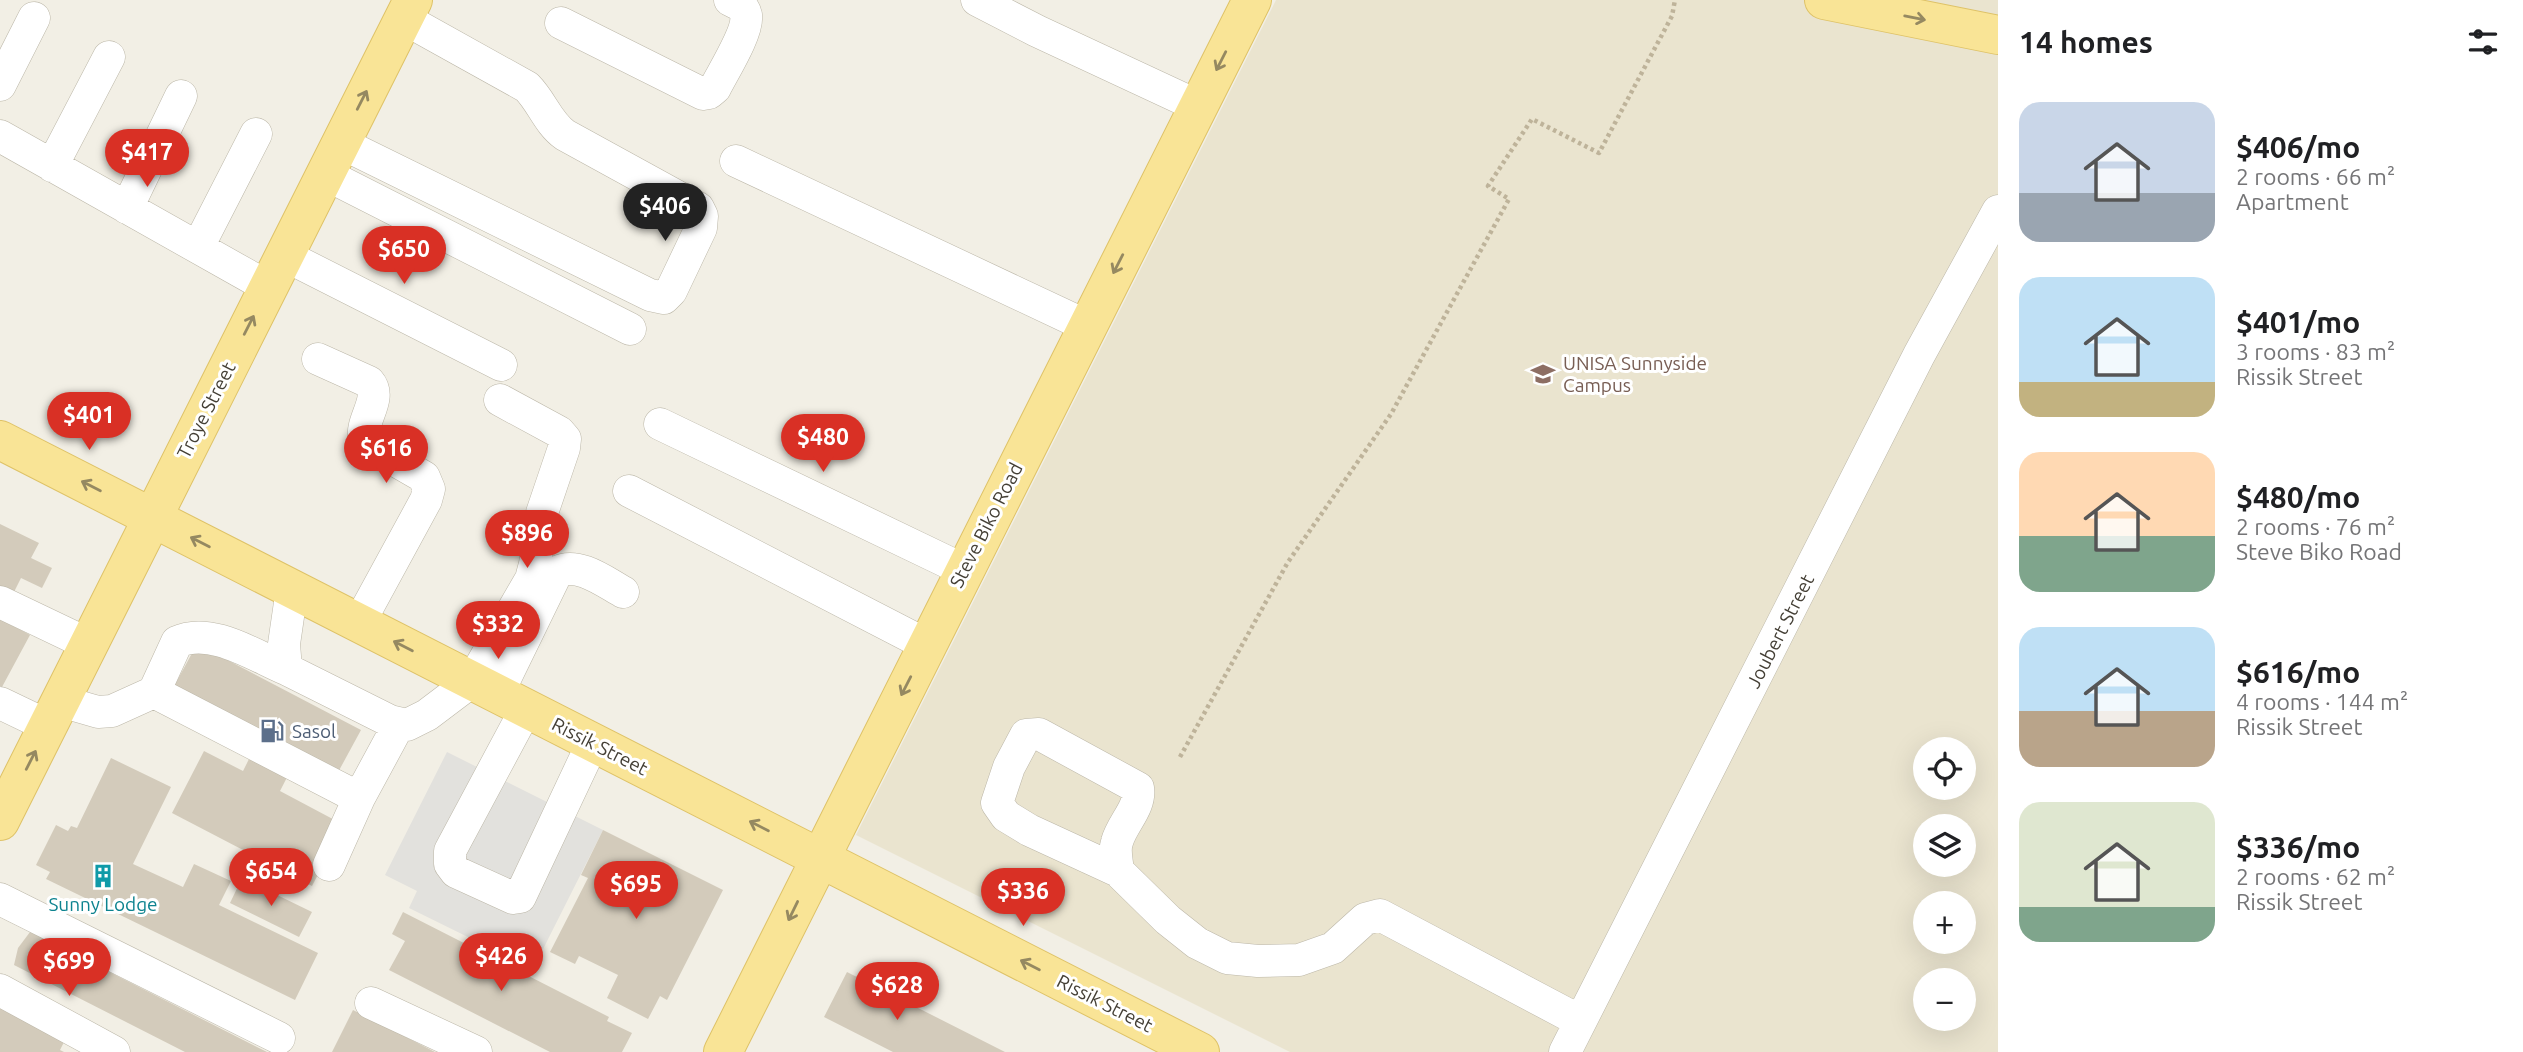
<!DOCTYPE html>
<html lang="en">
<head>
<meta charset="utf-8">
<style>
	:root { --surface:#fff; --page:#f2f2f2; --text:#202124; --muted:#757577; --accent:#d93025 }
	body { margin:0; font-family:Ubuntu,sans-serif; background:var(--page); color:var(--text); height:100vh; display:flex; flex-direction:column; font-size:26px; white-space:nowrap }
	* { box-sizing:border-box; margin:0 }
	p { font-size:23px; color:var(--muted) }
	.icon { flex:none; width:38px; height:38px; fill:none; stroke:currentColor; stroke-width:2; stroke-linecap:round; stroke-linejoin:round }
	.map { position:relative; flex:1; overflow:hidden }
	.side { display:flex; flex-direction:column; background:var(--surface); width:525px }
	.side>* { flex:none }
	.buttons { position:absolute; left:1913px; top:737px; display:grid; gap:14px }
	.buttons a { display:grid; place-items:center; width:63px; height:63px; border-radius:50%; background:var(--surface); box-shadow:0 7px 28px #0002; font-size:35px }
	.price { position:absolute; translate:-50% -60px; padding:0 16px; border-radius:24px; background:var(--accent); color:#fff; font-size:23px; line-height:46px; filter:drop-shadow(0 2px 4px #0008) }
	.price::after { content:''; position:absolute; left:50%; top:42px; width:21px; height:16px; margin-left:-10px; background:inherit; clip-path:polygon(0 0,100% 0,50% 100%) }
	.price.current { background:#222; color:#fff }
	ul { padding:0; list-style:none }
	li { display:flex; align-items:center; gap:21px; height:175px; padding:0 21px }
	li span { display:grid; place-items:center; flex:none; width:196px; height:140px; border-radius:21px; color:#555 }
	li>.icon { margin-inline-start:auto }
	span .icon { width:84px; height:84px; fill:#fffc; stroke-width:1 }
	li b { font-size:30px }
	h2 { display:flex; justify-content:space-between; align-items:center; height:84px; padding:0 21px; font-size:30px }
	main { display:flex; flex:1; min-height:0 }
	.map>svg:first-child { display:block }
	.education { fill:#eae4cf; fill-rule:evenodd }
	.parking { fill:#e2e1dd }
	.building { fill:#d3cbbb }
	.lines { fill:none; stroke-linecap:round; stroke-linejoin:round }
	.minor-casing { stroke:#bcb7a8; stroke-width:33 }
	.major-casing { stroke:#dec267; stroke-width:40 }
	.path { stroke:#beb39a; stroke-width:4.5; stroke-dasharray:3.5 3.5; stroke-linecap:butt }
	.minor { stroke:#fff; stroke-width:32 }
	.major { stroke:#f9e496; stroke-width:38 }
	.oneway { stroke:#958961 }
	.labels { text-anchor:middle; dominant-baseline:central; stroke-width:6; stroke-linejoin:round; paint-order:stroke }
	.education-label { font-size:19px; fill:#785e54; stroke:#fff; text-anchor:start }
	.street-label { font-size:19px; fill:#443f35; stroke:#fff }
	.service-label { font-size:19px; fill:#4e5e75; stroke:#fff; text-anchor:start }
	.culture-label { font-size:19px; fill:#0d838f; stroke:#fff }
</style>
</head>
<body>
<main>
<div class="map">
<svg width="1998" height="1052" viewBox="0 0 1998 1052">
	<rect width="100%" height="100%" fill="#f2efe5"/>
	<!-- education -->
	<path class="education" d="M1276,0h722v1052h-708l-434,-217zM1925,749h39v39h-39zM1925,826h39v38h-39zM1925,903h39v39h-39zM1925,980h39v38h-39z"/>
	<!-- parking -->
	<path class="parking" d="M447,752l156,78 -70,139 -124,-61 8,-17 -32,-16z"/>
	<!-- building -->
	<path class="building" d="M0,524l39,19 -8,15 21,10 -10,20 -21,-10 -8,16 -13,-6z
		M0,614l14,8 -2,3 18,10 -28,52 -2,-1z
		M197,644l164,86 -25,46 -38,-20 -18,35 64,34 -32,61 -140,-73 32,-62 39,20 17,-34 -88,-47z
		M111,758l60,29 -38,77 50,23 11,-23 37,17 -12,24 99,48 -23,47 -249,-121 4,-7 -14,-7 20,-40 12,6 3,-5 6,2z
		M603,830l120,60 -56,110 -7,-4 -12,23 -41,-21 11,-23 -39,-19 -4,8 -25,-12 38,-74 -7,-3z
		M242,878l70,34 -13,25 -69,-34z
		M403,912l206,105 -2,4 25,12 -10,19h-72l-161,-82 16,-29 -13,-7z
		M33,928l39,20 -2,4 197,100h-82l-171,-87 4,-17z
		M847,972l158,80h-112l-69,-35z
		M0,1007l65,33 -5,10 4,2h-64z
		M353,1010l82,42h-103z"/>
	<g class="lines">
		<!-- minor casing -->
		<g class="minor-casing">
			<path id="minor" d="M977,0l60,31 161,75
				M561,23l142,71 6,-1 6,-5c8,-16 34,-57 31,-73 -2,-9 -8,-11 -16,-15
				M0,85l34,-67
				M0,136l268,151
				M341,143l309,152 14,3 7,-7 30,-63 1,-12 -4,-8 -133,-73c-17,-12 -23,-33 -38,-48l-124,-69
				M736,161l351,165
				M52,166l57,-109
				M325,174l305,155
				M127,208l54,-112
				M198,247l58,-113
				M284,255l217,110
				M318,359l51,23c14,16 -8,37 -5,56l8,9 52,30 5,12 -3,11 -67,123
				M660,424l304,146
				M629,491l298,154
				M292,589l-8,55 2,25 104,52 17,4 20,-10 45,-34 59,-102 4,-15 7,-51 22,-65 1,-9 -6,-7 -59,-32
				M0,602l88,42
				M154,692l205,106
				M497,695l60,-123c21,-11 48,10 66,20
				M60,701l38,11 14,-1 42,-19 23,-50c34,-16 78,14 109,27
				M0,703l48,23
				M526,709l-76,142v13l6,8 57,26 7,-1 73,-155
				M329,865l30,-67 40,-74
				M1118,871c-1,-10 -4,-20 -1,-29 5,-19 24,-34 21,-54l-99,-54 -13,1 -17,32 -12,36 9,13 23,14 89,41 50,49 29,23 30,15 31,3 41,-1 34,-12 32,-29 15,-4 200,106
				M0,899l279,139
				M0,990l114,62
				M371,1003l105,49
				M1565,1052l354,-697 79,-144"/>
		</g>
		<!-- major casing -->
		<g class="major-casing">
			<path id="major" d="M1824,0l174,35
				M0,440l1200,612
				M0,821l413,-821
				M723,1052l529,-1052"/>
		</g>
		<!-- path -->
		<path class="path" d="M1180,757l108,-195 103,-148 118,-215 -21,-13 44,-67 67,34 73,-137 3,-16"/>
		<!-- minor -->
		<use href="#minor" class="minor"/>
		<!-- major -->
		<use href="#major" class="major"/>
	</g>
	<!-- one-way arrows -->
	<defs><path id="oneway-shaft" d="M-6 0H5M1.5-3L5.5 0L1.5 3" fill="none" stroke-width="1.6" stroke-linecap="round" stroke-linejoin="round" transform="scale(1.75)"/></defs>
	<g class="oneway">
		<use href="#oneway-shaft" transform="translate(1915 18) rotate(11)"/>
		<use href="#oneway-shaft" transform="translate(1221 61) rotate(117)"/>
		<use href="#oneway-shaft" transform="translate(362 100) rotate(-63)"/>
		<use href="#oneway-shaft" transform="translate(1118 264) rotate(117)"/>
		<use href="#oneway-shaft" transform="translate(249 325) rotate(-63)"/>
		<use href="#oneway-shaft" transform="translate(91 486) rotate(-153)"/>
		<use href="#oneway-shaft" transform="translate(200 542) rotate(-153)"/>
		<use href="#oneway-shaft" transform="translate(403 646) rotate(-153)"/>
		<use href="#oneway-shaft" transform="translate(906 686) rotate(117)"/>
		<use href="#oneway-shaft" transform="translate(31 760) rotate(-63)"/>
		<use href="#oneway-shaft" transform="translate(759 826) rotate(-153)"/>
		<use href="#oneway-shaft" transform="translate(793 911) rotate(116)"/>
		<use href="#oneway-shaft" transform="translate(1030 965) rotate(-153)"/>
	</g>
	<!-- icons -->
	<defs>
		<g id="university-bare" transform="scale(1.89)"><path d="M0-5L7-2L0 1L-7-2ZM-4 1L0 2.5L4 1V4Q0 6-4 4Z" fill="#8d6e63" stroke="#fff" stroke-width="2.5" paint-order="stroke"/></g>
		<g id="fuel-bare" transform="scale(1.89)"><path d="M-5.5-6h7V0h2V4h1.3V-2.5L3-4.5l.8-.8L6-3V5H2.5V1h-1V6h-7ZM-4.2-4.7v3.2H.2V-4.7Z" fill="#5c6f8a" stroke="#fff" stroke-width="2.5" paint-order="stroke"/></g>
		<g id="building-bare" transform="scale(1.89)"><path d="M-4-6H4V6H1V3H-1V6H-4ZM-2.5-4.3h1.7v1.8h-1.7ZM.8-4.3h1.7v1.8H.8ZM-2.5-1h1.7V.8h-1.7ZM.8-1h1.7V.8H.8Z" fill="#0f9aa8" stroke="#fff" stroke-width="2.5" paint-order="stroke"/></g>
	</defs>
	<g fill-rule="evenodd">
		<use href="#university-bare" x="1543" y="374"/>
		<use href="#fuel-bare" x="272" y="731"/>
		<use href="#building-bare" x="103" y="876"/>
	</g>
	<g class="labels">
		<!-- education labels -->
		<g class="education-label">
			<text x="1563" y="363">UNISA Sunnyside<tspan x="1563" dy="22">Campus</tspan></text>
		</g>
		<!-- street labels -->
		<g class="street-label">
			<text transform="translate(206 410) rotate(-63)">Troye Street</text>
			<text transform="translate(986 525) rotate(-63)">Steve Biko Road</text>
			<text transform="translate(1780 631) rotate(-63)">Joubert Street</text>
			<text transform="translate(600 746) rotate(27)">Rissik Street</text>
			<text transform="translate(1105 1003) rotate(27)">Rissik Street</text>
		</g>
		<!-- service labels -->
		<g class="service-label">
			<text x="292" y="731">Sasol</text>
		</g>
		<!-- culture labels -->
		<g class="culture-label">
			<text x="103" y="904">Sunny Lodge</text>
		</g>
	</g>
</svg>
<div class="buttons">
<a><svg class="icon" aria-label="locate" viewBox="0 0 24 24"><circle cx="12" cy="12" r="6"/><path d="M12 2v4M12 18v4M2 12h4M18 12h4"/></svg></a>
<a><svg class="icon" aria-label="layers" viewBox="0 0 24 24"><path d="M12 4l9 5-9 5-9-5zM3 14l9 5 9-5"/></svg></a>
<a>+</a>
<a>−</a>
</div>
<b class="price" style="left:147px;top:189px">$417</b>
<b class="price current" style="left:665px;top:243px">$406</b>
<b class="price" style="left:404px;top:286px">$650</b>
<b class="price" style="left:89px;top:452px">$401</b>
<b class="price" style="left:823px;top:474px">$480</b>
<b class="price" style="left:386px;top:485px">$616</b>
<b class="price" style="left:527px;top:570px">$896</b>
<b class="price" style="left:498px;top:661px">$332</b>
<b class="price" style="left:271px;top:908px">$654</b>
<b class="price" style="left:636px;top:921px">$695</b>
<b class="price" style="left:1023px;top:928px">$336</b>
<b class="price" style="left:501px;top:993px">$426</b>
<b class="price" style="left:69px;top:998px">$699</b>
<b class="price" style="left:897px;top:1022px">$628</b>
</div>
<section class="side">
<h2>14 homes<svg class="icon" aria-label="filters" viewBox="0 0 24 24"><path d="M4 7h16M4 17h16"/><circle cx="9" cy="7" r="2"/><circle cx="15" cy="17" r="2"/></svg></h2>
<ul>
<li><span style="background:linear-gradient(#c9d6e8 65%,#9aa5b1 0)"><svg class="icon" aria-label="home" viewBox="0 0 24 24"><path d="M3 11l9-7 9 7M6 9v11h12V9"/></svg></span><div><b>$406/mo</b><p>2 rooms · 66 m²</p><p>Apartment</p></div></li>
<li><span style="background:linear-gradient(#bfe0f5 75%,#c2b280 0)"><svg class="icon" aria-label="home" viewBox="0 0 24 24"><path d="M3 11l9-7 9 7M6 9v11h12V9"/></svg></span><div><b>$401/mo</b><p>3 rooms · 83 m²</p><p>Rissik Street</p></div></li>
<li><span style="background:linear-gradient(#ffd9b3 60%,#7fa58c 0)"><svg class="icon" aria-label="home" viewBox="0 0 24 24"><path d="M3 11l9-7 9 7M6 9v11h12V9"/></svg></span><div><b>$480/mo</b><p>2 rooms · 76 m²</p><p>Steve Biko Road</p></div></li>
<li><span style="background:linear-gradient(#bfe0f5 60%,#b9a48a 0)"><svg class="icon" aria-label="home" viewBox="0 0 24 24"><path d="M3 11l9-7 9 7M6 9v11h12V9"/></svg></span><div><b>$616/mo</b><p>4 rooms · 144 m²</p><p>Rissik Street</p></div></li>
<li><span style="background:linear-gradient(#dfe7d0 75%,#7fa58c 0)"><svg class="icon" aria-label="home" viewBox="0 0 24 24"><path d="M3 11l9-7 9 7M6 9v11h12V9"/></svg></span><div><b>$336/mo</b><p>2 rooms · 62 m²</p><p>Rissik Street</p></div></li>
</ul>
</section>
</main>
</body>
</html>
